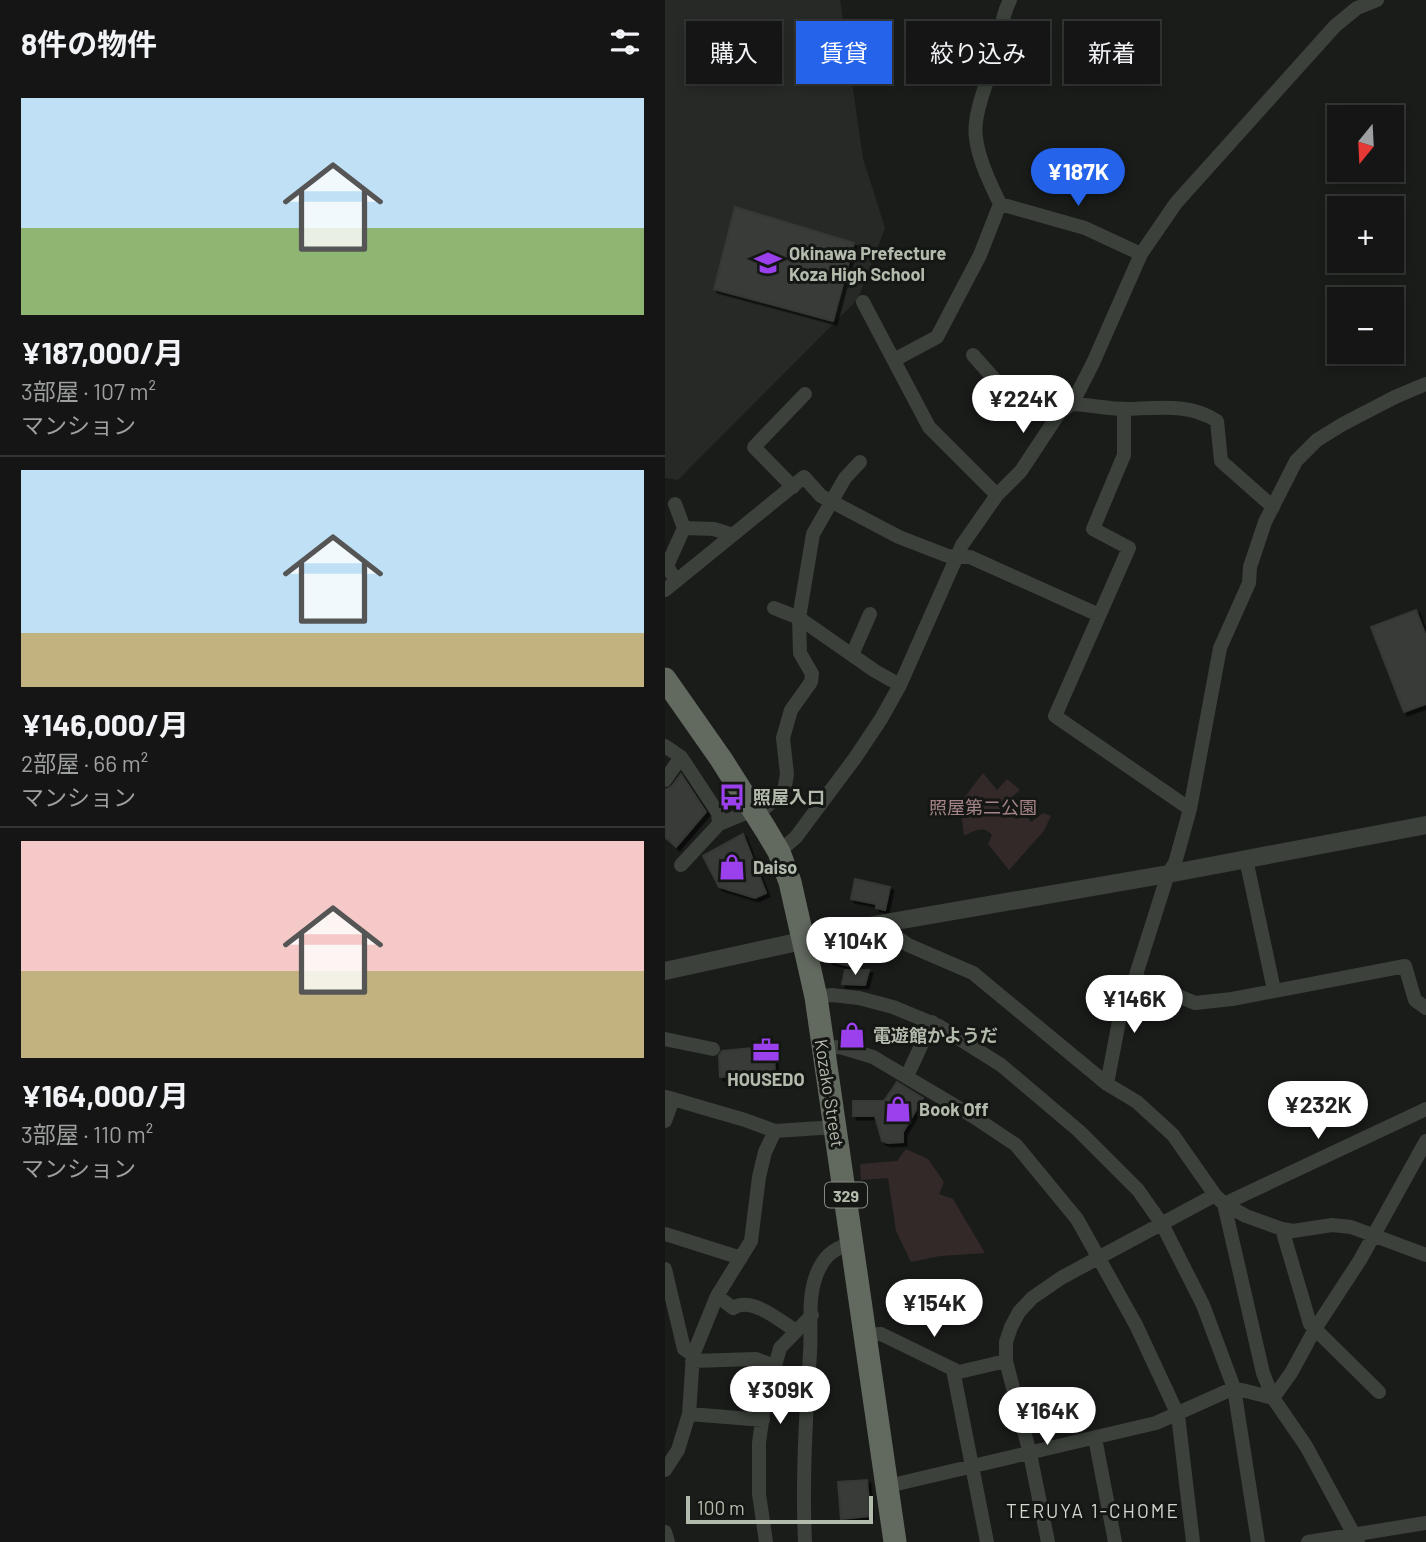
<!DOCTYPE html>
<html lang="ja">
<head>
<meta charset="utf-8">
<style>
	:root { --surface:#141514; --page:#212222; --text:#f1f3f6; --muted:#9d9fa0; --line:#333434; --accent:#2563eb }
	body { margin:0; font-family:Barlow,"Noto Sans JP",sans-serif; background:var(--page); color:var(--text); height:100vh; display:flex; flex-direction:column; font-size:26px; white-space:nowrap }
	* { box-sizing:border-box; margin:0 }
	p { font-size:23px; color:var(--muted) }
	.icon { flex:none; width:38px; height:38px; fill:none; stroke:currentColor; stroke-width:2; stroke-linecap:round; stroke-linejoin:round }
	.map { position:relative; flex:1; overflow:hidden }
	.side { display:flex; flex-direction:column; background:var(--surface); width:665px }
	.side>* { flex:none }
	.guide { position:absolute; left:21px; top:21px; width:634px; height:63px; display:flex; gap:14px }
	.needle { width:46px; rotate:198deg }
	.buttons { position:absolute; left:662px; top:105px; display:grid; gap:14px }
	.buttons a { display:grid; place-items:center; width:77px; height:77px; border-radius:0px; background:var(--surface); box-shadow:0 4px 10px #0003,0 0 0 2px var(--line); font-size:35px }
	.scale { position:absolute; left:21px; bottom:18px; width:187px; box-sizing:border-box; padding-left:7px; border:4px solid #b3bbac; border-top:0; font-size:19px; line-height:24px; white-space:nowrap; color:#b3bbac; -webkit-text-stroke:5px #151715; paint-order:stroke }
	.price { position:absolute; translate:-50% -60px; padding:0 16px; border-radius:24px; background:#fff; color:#222; font-size:23px; line-height:46px; filter:drop-shadow(0 2px 4px #0008) }
	.price::after { content:''; position:absolute; left:50%; top:42px; width:21px; height:16px; margin-left:-10px; background:inherit; clip-path:polygon(0 0,100% 0,50% 100%) }
	.price.active { background:var(--accent); color:#fff }
	ul { padding:0; list-style:none }
	li { display:grid; align-content:center; gap:14px; height:371px; padding:0 21px }
	li+li { border-top:2px solid var(--line) }
	li span { display:grid; place-items:center; height:217px; border-radius:0px; color:#555 }
	li>.icon { margin-inline-start:auto }
	span .icon { width:126px; height:126px; fill:#fffc; stroke-width:1 }
	li b { font-size:30px }
	h2 { display:flex; justify-content:space-between; align-items:center; height:84px; padding:0 21px; font-size:30px }
	.pill { padding:0 24px; border-radius:0px; background:var(--surface); box-shadow:0 4px 10px #0003,0 0 0 2px var(--line); font-size:24px; line-height:63px }
	.pill.active { background:var(--accent); color:#fff }
	main { display:flex; flex:1; min-height:0 }
	.map>svg:first-child { display:block }
	.built { fill:#262926 }
	.green { fill:#342929 }
	.building { fill:#383b37; stroke:#343834; stroke-width:2; filter:url(#shadow) }
	.lines { fill:none; stroke-linecap:round; stroke-linejoin:round }
	.minor { stroke:#3c413b; stroke-width:14 }
	.tertiary { stroke:#3c413b; stroke-width:18 }
	.trunk { stroke:#62695f; stroke-width:23 }
	.labels { text-anchor:middle; dominant-baseline:central; stroke-width:6; stroke-linejoin:round; paint-order:stroke }
	.shield { fill:#151715; stroke:#848a7f; stroke-width:2 }
	.shield-label { font-size:16px; font-weight:bold; fill:#b3bbac }
	.poi-label { font-size:18px; font-weight:bold; fill:#b3bbac; stroke:#151715; text-anchor:start }
	.park-label { font-size:18px; fill:#a58487; stroke:#151715 }
	.street-label { font-size:18px; fill:#b3bbac; stroke:#151715 }
	.neighbourhood-label { font-size:19px; letter-spacing:2px; fill:#d1d7cd; stroke:#151715 }
</style>
</head>
<body>
<main>
<section class="side">
<h2>8件の物件<svg class="icon" aria-label="filters" viewBox="0 0 24 24"><path d="M4 7h16M4 17h16"/><circle cx="9" cy="7" r="2"/><circle cx="15" cy="17" r="2"/></svg></h2>
<ul>
<li><span style="background:linear-gradient(#bfe0f5 60%,#8fb573 0)"><svg class="icon" aria-label="home" viewBox="0 0 24 24"><path d="M3 11l9-7 9 7M6 9v11h12V9"/></svg></span><div><b>¥187,000/月</b><p>3部屋 · 107 m²</p><p>マンション</p></div></li>
<li><span style="background:linear-gradient(#bfe0f5 75%,#c2b280 0)"><svg class="icon" aria-label="home" viewBox="0 0 24 24"><path d="M3 11l9-7 9 7M6 9v11h12V9"/></svg></span><div><b>¥146,000/月</b><p>2部屋 · 66 m²</p><p>マンション</p></div></li>
<li><span style="background:linear-gradient(#f6c9c9 60%,#c2b280 0)"><svg class="icon" aria-label="home" viewBox="0 0 24 24"><path d="M3 11l9-7 9 7M6 9v11h12V9"/></svg></span><div><b>¥164,000/月</b><p>3部屋 · 110 m²</p><p>マンション</p></div></li>
</ul>
</section>
<div class="map">
<svg width="761" height="1542" viewBox="0 0 761 1542">
	<defs>
		<filter id="shadow"><feDropShadow dx="3.5" dy="3.5" stdDeviation="0" flood-color="#0009"/></filter>
	</defs>
	<rect width="100%" height="100%" fill="#1a1c1a"/>
	<!-- built -->
	<path class="built" d="M0,0h175l23,158 22,70 -27,71 -180,181 -13,-2z"/>
	<!-- green -->
	<path class="green" d="M318,773l14,17 10,-11 13,11 -10,9 16,14 5,9 12,-9 8,3 -8,16 -34,38 -21,-26 4,-9c-8,-10 -18,-4 -28,1l-4,-33z
		M241,1149l22,10 16,23 -5,12 14,5 32,54 -45,3 -29,6 -15,-31 -8,-53 -27,2 -1,-16 37,-3z"/>
	<!-- building -->
	<path class="building" d="M70,207l119,36 -21,78 -119,-32z
		M751,610l10,26v68l-22,8 -33,-85z
		M16,774l25,38 -30,35 -11,-10v-47l7,-4z
		M78,834l23,59 -11,5 -36,-11 -16,-31z
		M190,879l35,8 -5,23 -9,-2v-4l-25,-5z
		M179,946l19,4 -9,17 -24,-6z
		M180,970h24l-4,15 -23,-1z
		M109,1046l1,36 -28,2 -1,-5h-6v-3l-20,1 -1,-21 3,-5z
		M232,1082l26,16 -20,34v10l-15,1 -6,-2 -7,-25h-22v-15h31z
		M202,1480l3,36 -29,3 -3,-37z"/>
	<g class="lines">
		<!-- minor -->
		<path class="minor" d="M335,204l85,24 56,26
			M198,302l66,125 68,68
			M308,355l39,44 48,13
			M229,360l43,-23 43,-82 20,-51c-10,-21 -21,-43 -24,-66 -4,-24 14,-62 20,-85 5,-19 5,-36 14,-53
			M407,404c18,1 39,5 55,5 31,-1 63,-6 90,12l4,40 52,46
			M459,409v46l-31,74 36,19 -74,168 135,93
			M128,487l-39,-40 51,-53
			M10,504l9,24
			M11,581l-9,-15 17,-38 30,1 19,6
			M0,590l139,-113 17,19 78,41 49,19 22,1 129,58
			M109,608l25,10 76,53 25,14
			M187,655l18,-41
			M0,746l16,11
			M0,780l16,-23 37,56 1,11
			M91,815l28,-23 3,-18 -4,-36 8,-28 20,-28 1,-8 -12,-21 -1,-35 14,-84 32,-56 15,-16
			M114,852l17,-15 59,-79 26,-39 19,-34 62,-140 35,-50 24,-24 39,-59 12,-8 21,-41 48,-109 35,-51 159,-177 22,-18 20,-8
			M581,859l28,131
			M16,865l38,-41 34,-14
			M214,924l29,21 65,28 134,111 30,18 36,33 42,60 9,9 22,12 36,13 11,2 39,-6 19,2 75,28
			M470,978l60,25 37,-4 173,-33 10,34 11,8
			M151,997l16,-2 27,3 34,9 46,19 62,39 78,66 59,59 24,34 41,81 31,83 24,154
			M0,1039l48,10
			M159,1048l16,-1 33,10 101,60 42,28 61,74 59,106 42,90 15,127
			M242,1076l25,-54
			M442,1084l13,-68 15,-38 33,-104 7,-11 15,-54 30,-161 29,-65 1,-16 15,-45 31,-61 21,-21 26,-16 52,-27 31,-13
			M8,1099l72,21 30,11 61,-4
			M0,1121l8,-22 -7,-2
			M559,1204l39,169 10,25 33,48 52,96
			M559,1204l202,-95
			M617,1229l28,95 69,68
			M0,1234l76,24
			M0,1269l19,80 9,6 -4,59 -11,36 -13,20
			M52,1296l16,12c19,-12 47,13 63,23
			M202,1335l14,-1 78,38 47,-11
			M28,1355l24,-59 34,-55 8,-64 6,-25 10,-21
			M27,1361l64,-2 18,7
			M288,1370l34,172
			M608,1398l18,-25 24,-44 45,-69 66,-119
			M24,1414l74,6
			M430,1438l20,104
			M223,1486l268,-63 78,-35 39,10
			M0,1532l3,10
			M101,1542l-7,-48v-51l5,-37 16,-58 32,-33
			M140,1542c-3,-64 1,-126 5,-189 2,-28 -4,-61 10,-86 7,-14 18,-21 33,-23
			M383,1542l-18,-88 -24,-93v-19l5,-15 8,-15 13,-14 29,-20 154,-83
			M643,1542l118,-19"/>
		<!-- tertiary -->
		<path class="tertiary" d="M0,971l214,-47 289,-50 258,-49"/>
		<!-- trunk -->
		<path class="trunk" d="M0,679l56,80 45,71 13,22 11,30 26,115 79,545"/>
	</g>
	<!-- icons -->
	<defs>
		<g id="school-bare" transform="scale(2.1)"><path d="M0-5L7-2L0 1L-7-2ZM-4 1L0 2.5L4 1V4Q0 6-4 4Z" fill="#9a40ed" stroke="#151715" stroke-width="2.5" paint-order="stroke"/></g>
		<g id="bus-bare" transform="scale(2.1)"><path d="M-5-6H5V4H4V6H2V4H-2V6H-4V4H-5ZM-3.5-4V0h7V-4ZM-3.5 1.2v1.5H-2V1.2ZM2 1.2v1.5H3.5V1.2Z" fill="#9a40ed" stroke="#151715" stroke-width="2.5" paint-order="stroke"/></g>
		<g id="shop-bare" transform="scale(2.1)"><path d="M-5-2.5h2.3a2.7 3.5 0 0 1 5.4 0H5L5.5 6h-11ZM-1.5-2.5h3a1.5 2.3 0 0 0-3 0Z" fill="#9a40ed" stroke="#151715" stroke-width="2.5" paint-order="stroke"/></g>
		<g id="office-bare" transform="scale(2.1)"><path d="M-6-3h4V-5.5h4V-3h4V5H-6ZM-1-4.5V-3h2v-1.5ZM-6 0V1H6V0Z" fill="#9a40ed" stroke="#151715" stroke-width="2.5" paint-order="stroke"/></g>
	</defs>
	<g fill-rule="evenodd">
		<use href="#school-bare" x="103" y="263"/>
		<use href="#bus-bare" x="67" y="797"/>
		<use href="#shop-bare" x="67" y="867"/>
		<use href="#shop-bare" x="187" y="1035"/>
		<use href="#office-bare" x="101" y="1050"/>
		<use href="#shop-bare" x="233" y="1109"/>
	</g>
	<g class="labels">
		<!-- shield labels -->
		<rect class="shield" x="160" y="1182.5" width="42" height="25" rx="5"/>
		<g class="shield-label">
			<text x="181" y="1195">329</text>
		</g>
		<!-- poi labels -->
		<g class="poi-label">
			<text x="124" y="253">Okinawa Prefecture<tspan x="124" dy="21">Koza High School</tspan></text>
			<text x="88" y="797">照屋入口</text>
			<text x="88" y="867">Daiso</text>
			<text x="208" y="1035">電遊館かようだ</text>
			<text x="101" y="1079" text-anchor="middle">HOUSEDO</text>
			<text x="254" y="1109">Book Off</text>
		</g>
		<!-- park labels -->
		<g class="park-label">
			<text x="318" y="807">照屋第二公園</text>
		</g>
		<!-- street labels -->
		<g class="street-label">
			<text transform="translate(165 1093) rotate(81)">Kozako Street</text>
		</g>
		<!-- neighbourhood labels -->
		<g class="neighbourhood-label">
			<text x="428" y="1510">TERUYA 1-CHOME</text>
		</g>
	</g>
</svg>
<div class="buttons">
<a><svg class="needle" viewBox="-14 -14 28 28"><path d="M0-13l5 13h-10z" fill="#e53935"/><path d="M0 13l5-13h-10z" fill="#9d9fa0"/></svg></a>
<a>+</a>
<a>−</a>
</div>
<div class="scale">100 m</div>
<b class="price active" style="left:413px;top:208px">¥187K</b>
<b class="price" style="left:358px;top:435px">¥224K</b>
<b class="price" style="left:190px;top:977px">¥104K</b>
<b class="price" style="left:469px;top:1035px">¥146K</b>
<b class="price" style="left:653px;top:1141px">¥232K</b>
<b class="price" style="left:269px;top:1339px">¥154K</b>
<b class="price" style="left:115px;top:1426px">¥309K</b>
<b class="price" style="left:382px;top:1447px">¥164K</b>
<div class="guide">
<a class="pill">購入</a>
<a class="pill active">賃貸</a>
<a class="pill">絞り込み</a>
<a class="pill">新着</a>
</div>
</div>
</main>
</body>
</html>
